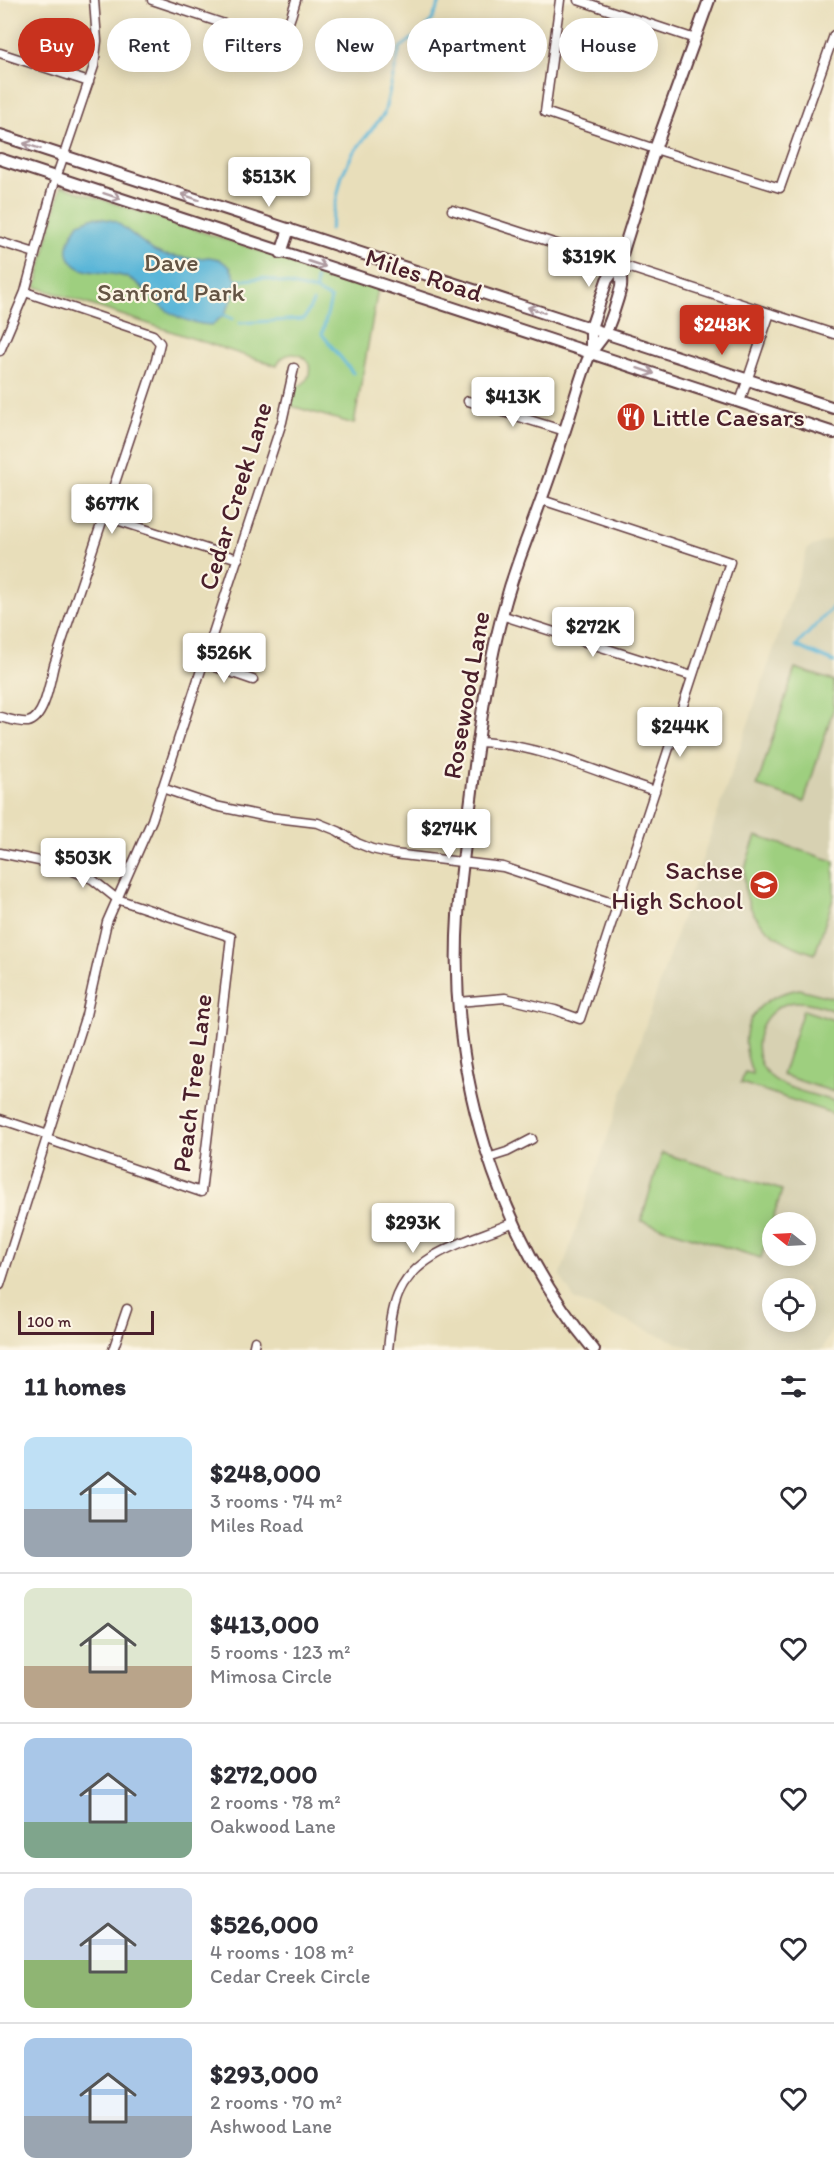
<!DOCTYPE html>
<html lang="en">
<head>
<meta charset="utf-8">
<style>
	:root { --surface:#fff; --page:#f7f7f7; --text:#2b2b33; --muted:#7c7c81; --line:#e1e1e2; --accent:#c8321e }
	body { margin:0; font-family:Itim,sans-serif; background:var(--page); color:var(--text); height:100vh; display:flex; flex-direction:column; font-size:22px; white-space:nowrap }
	* { box-sizing:border-box; margin:0 }
	p { font-size:20px; color:var(--muted) }
	.icon { flex:none; width:33px; height:33px; fill:none; stroke:currentColor; stroke-width:2; stroke-linecap:round; stroke-linejoin:round }
	.map { position:relative; height:1350px; overflow:hidden }
	.details { display:flex; flex-direction:column; background:var(--surface); flex:1 }
	.details>* { flex:none }
	.banner { position:absolute; left:18px; top:18px; width:798px; height:54px; display:flex; gap:12px }
	.needle { width:39px; rotate:288deg }
	.fabs { position:absolute; left:762px; top:1212px; display:grid; gap:12px }
	.fabs a { display:grid; place-items:center; width:54px; height:54px; border-radius:50%; background:var(--surface); box-shadow:0 3px 15px #0003; font-size:30px }
	.scale { position:absolute; left:18px; bottom:15px; width:136px; box-sizing:border-box; padding-left:6px; border:3px solid #4a1f2b; border-top:0; font-size:16px; line-height:21px; white-space:nowrap; color:#4a1f2b; -webkit-text-stroke:4px #fcf5e5; paint-order:stroke }
	.price { position:absolute; translate:-50% -51px; padding:0 14px; border-radius:6px; background:#fff; color:#222; font-size:20px; line-height:39px; filter:drop-shadow(0 2px 3px #0008) }
	.price::after { content:''; position:absolute; left:50%; top:36px; width:18px; height:14px; margin-left:-9px; background:inherit; clip-path:polygon(0 0,100% 0,50% 100%) }
	.price.active { background:var(--accent); color:#fff }
	ul { padding:0; list-style:none }
	li { display:flex; align-items:center; gap:18px; height:150px; padding:0 24px }
	li+li { border-top:2px solid var(--line) }
	li span { display:grid; place-items:center; flex:none; width:168px; height:120px; border-radius:12px; color:#555 }
	li>.icon { margin-inline-start:auto }
	span .icon { width:72px; height:72px; fill:#fffc; stroke-width:1 }
	li b { font-size:26px }
	h2 { display:flex; justify-content:space-between; align-items:center; height:72px; padding:0 24px; font-size:26px }
	.pill { padding:0 21px; border-radius:27px; background:var(--surface); box-shadow:0 3px 15px #0003; font-size:21px; line-height:54px }
	.pill.active { background:var(--accent); color:#fff }
	.map>svg:first-child { display:block }
	.built { fill:#d7d1b2; fill-rule:evenodd }
	.green { fill:#9ecf7f; stroke:#747755; stroke-width:1.5 }
	.water { fill:#5ab6d8; stroke:#526a82; stroke-width:1.5 }
	.lines { fill:none; stroke-linecap:round; stroke-linejoin:round }
	.stream { stroke:#5ab6d8; stroke-width:3 }
	.minor-casing { stroke:#623c40; stroke-width:11 }
	.tertiary-casing { stroke:#623c40; stroke-width:14 }
	.secondary-casing { stroke:#623c40; stroke-width:14 }
	.minor { stroke:#fff; stroke-width:8 }
	.tertiary { stroke:#fff; stroke-width:10 }
	.secondary { stroke:#fff; stroke-width:10 }
	.oneway { stroke:#ae9aa0 }
	.labels { text-anchor:middle; dominant-baseline:central; stroke-width:4.5; stroke-linejoin:round; paint-order:stroke }
	.park-label { font-size:26px; fill:#635444; stroke:#fcf5e5 }
	.street-label { font-size:26px; fill:#4a1f2b; stroke:#fcf5e5 }
	.poi-label { font-size:26px; fill:#4a1f2b; stroke:#fcf5e5; text-anchor:start }
</style>
</head>
<body>
<div class="map">
<svg width="834" height="1350" viewBox="0 0 834 1350">
	<rect width="100%" height="100%" fill="#fcf5e5"/>
	<filter id="ink" filterUnits="userSpaceOnUse"><feTurbulence type="fractalNoise" baseFrequency=".0167" numOctaves="2"/><feDisplacementMap in="SourceGraphic" scale="12" xChannelSelector="R" yChannelSelector="G"/><feConvolveMatrix kernelMatrix="1 2 1 2 8 2 1 2 1" color-interpolation-filters="sRGB"/></filter>
	<filter id="wash" filterUnits="userSpaceOnUse"><feTurbulence type="fractalNoise" baseFrequency=".008" numOctaves="4" result="noise"/><feDisplacementMap in="SourceGraphic" scale="24" xChannelSelector="R" yChannelSelector="G"/><feGaussianBlur stdDeviation="1.35" result="paint"/><feColorMatrix in="noise" values="0 0 0 0 0 0 0 0 0 0 0 0 0 0 0 0 0 1.4 0 .05"/><feComposite in="paint" operator="in"/></filter>
	<g filter="url(#wash)">
		<rect width="100%" height="100%" fill="#e8deba"/>
		<!-- built -->
		<path class="built" d="M834,538v788l-12,24h-127l-120,-50 -15,-24 248,-728zM772,1222h34v34h-34zM772,1288h34v34h-34z"/>
		<!-- green -->
		<path class="green" d="M61,186l317,103 -24,135 -63,-18 5,-19c11,-3 15,-12 13,-23 -9,-14 -26,-13 -32,2l-241,-79z
			M795,668l39,13v26l-30,95 -47,-16z
			M756,836l78,25v35l-19,58c-38,-12 -75,-35 -70,-82 1,-12 7,-25 11,-36z
			M799,989l35,9v13c-13,-5 -26,-10 -40,-9 -35,5 -49,50 -24,74 14,13 46,19 64,25v13l-93,-31 4,-11 8,2c-19,-44 -1,-76 46,-85z
			M803,1010l31,10v72l-52,-17z
			M662,1153l120,37 -21,68 -120,-37z"/>
		<!-- water -->
		<path class="water" d="M94,217l21,4 39,30 10,4 29,4 16,-2 10,2 11,8 6,12 -3,18 -9,18 -12,10c-24,-1 -44,-10 -61,-28 -6,-6 -12,-14 -20,-18 -18,-9 -45,-3 -57,-15 -13,-12 -3,-29 5,-41z"/>
		<g class="lines">
			<!-- stream -->
			<path class="stream" d="M330,229l12,-54 11,-22 31,-39 16,-66 25,-19 7,-9 9,-20
				M235,281l28,-3 53,13v-13
				M316,291l15,8 -9,35 31,39
				M224,315l9,4
				M240,323l64,-4 9,-17
				M834,606l-38,40 38,16"/>
		</g>
	</g>
	<g filter="url(#ink)">
		<g class="lines">
			<!-- minor casing -->
			<g class="minor-casing">
				<path id="minor" d="M152,0l118,39c18,-1 21,-24 26,-39
					M560,0l-15,112 110,37 125,39 54,-153
					M578,0l117,39
					M0,53l89,29
					M452,210l382,124
					M0,242l35,11
					M0,351l25,-59 28,-105 41,-121 3,-25 -3,-41
					M468,401l97,30
					M740,402l30,-89
					M104,516l134,43
					M501,615l191,61
					M204,663l49,17
					M0,717c8,2 20,6 28,5 17,-3 22,-42 26,-57l102,-305 4,-17 -7,-8 -128,-43
					M478,742c62,2 119,31 177,49
					M162,788l53,18 53,11 50,6 20,8 19,12 15,6 22,5 109,13 115,38
					M0,853l59,12 33,14 25,20 114,38 -30,255 -154,-53
					M458,1002l47,-4 50,12 25,9 150,-457 -188,-62
					M0,1119l48,16
					M488,1158l19,-6 25,-13
					M0,1285l86,-270 21,-93 45,-102 130,-398 12,-54
					M113,1350l14,-41
					M253,1350l2,-9
					M388,1350c2,-18 3,-38 10,-55 19,-45 76,-55 116,-73"/>
			</g>
			<!-- tertiary casing -->
			<g class="tertiary-casing">
				<path id="tertiary" d="M591,352v-24l16,-48 12,-16 36,-115 54,-149
					M594,1350c-99,-118 -146,-280 -136,-434 2,-42 9,-84 14,-125 9,-79 20,-156 47,-231 15,-41 31,-82 44,-124 9,-26 15,-52 25,-77 3,-9 10,-15 16,-24 6,-10 14,-36 17,-48 1,-7 -1,-16 -2,-23"/>
			</g>
			<!-- secondary casing -->
			<g class="secondary-casing">
				<path id="secondary" d="M0,135l834,273
					M0,159l834,274
					M281,253l8,-24"/>
			</g>
			<!-- minor -->
			<use href="#minor" class="minor"/>
			<!-- tertiary -->
			<use href="#tertiary" class="tertiary"/>
			<!-- secondary -->
			<use href="#secondary" class="secondary"/>
		</g>
		<!-- one-way arrows -->
		<defs><path id="oneway-shaft" d="M-6 0H5M1.5-3L5.5 0L1.5 3" fill="none" stroke-width="1.6" stroke-linecap="round" stroke-linejoin="round" transform="scale(1.5)"/></defs>
		<g class="oneway">
			<use href="#oneway-shaft" transform="translate(32 146) rotate(-162)"/>
			<use href="#oneway-shaft" transform="translate(112 196) rotate(18)"/>
			<use href="#oneway-shaft" transform="translate(190 197) rotate(-162)"/>
			<use href="#oneway-shaft" transform="translate(317 264) rotate(18)"/>
			<use href="#oneway-shaft" transform="translate(536 310) rotate(-162)"/>
			<use href="#oneway-shaft" transform="translate(646 371) rotate(18)"/>
		</g>
	</g>
	<!-- icons -->
	<defs>
		<g id="restaurant-disc" transform="scale(1.5)"><circle r="9.5" fill="#c8321e" stroke="#fcf5e5"/><path d="M-5-6h1v4h1v-4h1v4h1v-4h1v5L-1.5 .5V6h-2V.5L-5-1ZM5-6V6H3V1.5H1.5Q1.5-4 5-6Z" fill="#fff"/></g>
		<g id="school-disc" transform="scale(1.5)"><circle r="9.5" fill="#c8321e" stroke="#fcf5e5"/><path d="M0-5L7-2L0 1L-7-2ZM-4 1L0 2.5L4 1V4Q0 6-4 4Z" fill="#fff"/></g>
	</defs>
	<g fill-rule="evenodd">
		<use href="#restaurant-disc" x="631" y="417"/>
		<use href="#school-disc" x="764" y="885"/>
	</g>
	<g class="labels">
		<!-- park labels -->
		<g class="park-label">
			<text x="171" y="262">Dave<tspan x="171" dy="30">Sanford Park</tspan></text>
		</g>
		<!-- street labels -->
		<g class="street-label">
			<text transform="translate(424 275) rotate(18)">Miles Road</text>
			<text transform="translate(235 496) rotate(-73)">Cedar Creek Lane</text>
			<text transform="translate(466 695) rotate(-80)">Rosewood Lane</text>
			<text transform="translate(192 1083) rotate(-83)">Peach Tree Lane</text>
		</g>
		<!-- poi labels -->
		<g class="poi-label">
			<text x="652" y="417">Little Caesars</text>
			<text x="743" y="870" text-anchor="end">Sachse<tspan x="743" dy="30">High School</tspan></text>
		</g>
	</g>
</svg>
<div class="fabs">
<a><svg class="needle" viewBox="-14 -14 28 28"><path d="M0-13l5 13h-10z" fill="#e53935"/><path d="M0 13l5-13h-10z" fill="#7c7c81"/></svg></a>
<a><svg class="icon" aria-label="locate" viewBox="0 0 24 24"><circle cx="12" cy="12" r="6"/><path d="M12 2v4M12 18v4M2 12h4M18 12h4"/></svg></a>
</div>
<div class="scale">100 m</div>
<b class="price" style="left:269px;top:208px">$513K</b>
<b class="price" style="left:589px;top:288px">$319K</b>
<b class="price active" style="left:722px;top:356px">$248K</b>
<b class="price" style="left:513px;top:428px">$413K</b>
<b class="price" style="left:112px;top:535px">$677K</b>
<b class="price" style="left:593px;top:658px">$272K</b>
<b class="price" style="left:224px;top:684px">$526K</b>
<b class="price" style="left:680px;top:758px">$244K</b>
<b class="price" style="left:449px;top:860px">$274K</b>
<b class="price" style="left:83px;top:889px">$503K</b>
<b class="price" style="left:413px;top:1254px">$293K</b>
<div class="banner">
<a class="pill active">Buy</a>
<a class="pill">Rent</a>
<a class="pill">Filters</a>
<a class="pill">New</a>
<a class="pill">Apartment</a>
<a class="pill">House</a>
</div>
</div>
<section class="details">
<h2>11 homes<svg class="icon" aria-label="filters" viewBox="0 0 24 24"><path d="M4 7h16M4 17h16"/><circle cx="9" cy="7" r="2"/><circle cx="15" cy="17" r="2"/></svg></h2>
<ul>
<li><span style="background:linear-gradient(#bfe0f5 60%,#9aa5b1 0)"><svg class="icon" aria-label="home" viewBox="0 0 24 24"><path d="M3 11l9-7 9 7M6 9v11h12V9"/></svg></span><div><b>$248,000</b><p>3 rooms · 74 m²</p><p>Miles Road</p></div><svg class="icon" aria-label="heart" viewBox="0 0 24 24"><path d="M12 20l-8-8c-3-5 5-10 8-4 3-6 11-1 8 4z"/></svg></li>
<li><span style="background:linear-gradient(#dfe7d0 65%,#b9a48a 0)"><svg class="icon" aria-label="home" viewBox="0 0 24 24"><path d="M3 11l9-7 9 7M6 9v11h12V9"/></svg></span><div><b>$413,000</b><p>5 rooms · 123 m²</p><p>Mimosa Circle</p></div><svg class="icon" aria-label="heart" viewBox="0 0 24 24"><path d="M12 20l-8-8c-3-5 5-10 8-4 3-6 11-1 8 4z"/></svg></li>
<li><span style="background:linear-gradient(#a9c7e8 70%,#7fa58c 0)"><svg class="icon" aria-label="home" viewBox="0 0 24 24"><path d="M3 11l9-7 9 7M6 9v11h12V9"/></svg></span><div><b>$272,000</b><p>2 rooms · 78 m²</p><p>Oakwood Lane</p></div><svg class="icon" aria-label="heart" viewBox="0 0 24 24"><path d="M12 20l-8-8c-3-5 5-10 8-4 3-6 11-1 8 4z"/></svg></li>
<li><span style="background:linear-gradient(#c9d6e8 60%,#8fb573 0)"><svg class="icon" aria-label="home" viewBox="0 0 24 24"><path d="M3 11l9-7 9 7M6 9v11h12V9"/></svg></span><div><b>$526,000</b><p>4 rooms · 108 m²</p><p>Cedar Creek Circle</p></div><svg class="icon" aria-label="heart" viewBox="0 0 24 24"><path d="M12 20l-8-8c-3-5 5-10 8-4 3-6 11-1 8 4z"/></svg></li>
<li><span style="background:linear-gradient(#a9c7e8 65%,#9aa5b1 0)"><svg class="icon" aria-label="home" viewBox="0 0 24 24"><path d="M3 11l9-7 9 7M6 9v11h12V9"/></svg></span><div><b>$293,000</b><p>2 rooms · 70 m²</p><p>Ashwood Lane</p></div><svg class="icon" aria-label="heart" viewBox="0 0 24 24"><path d="M12 20l-8-8c-3-5 5-10 8-4 3-6 11-1 8 4z"/></svg></li>
</ul>
</section>
</body>
</html>
